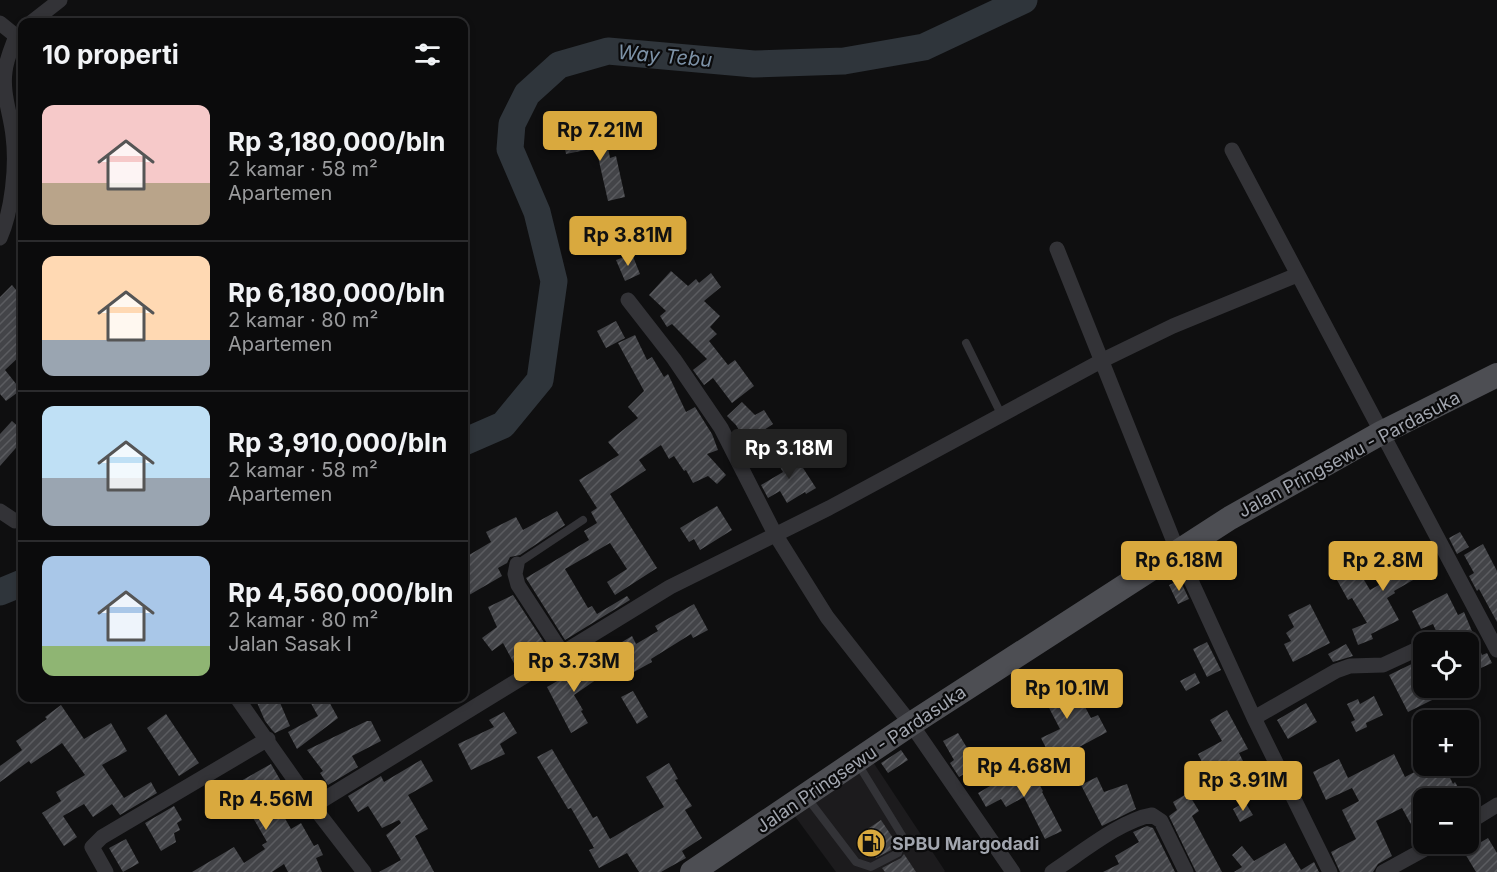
<!DOCTYPE html>
<html lang="id">
<head>
<meta charset="utf-8">
<style>
	:root { --surface:#0b0b0c; --page:#141415; --text:#f1f3f6; --muted:#9a9b9d; --line:#2b2b2d; --accent:#d9a93e }
	body { margin:0; font-family:Inter,sans-serif; background:var(--page); color:var(--text); height:100vh; display:flex; flex-direction:column; font-size:22px; white-space:nowrap }
	* { box-sizing:border-box; margin:0 }
	p { font-size:20px; color:var(--muted) }
	.icon { flex:none; width:33px; height:33px; fill:none; stroke:currentColor; stroke-width:2; stroke-linecap:round; stroke-linejoin:round }
	.map { position:relative; flex:1; overflow:hidden }
	.panel { position:absolute; left:18px; top:18px; width:450px; height:684px; display:flex; flex-direction:column; background:var(--surface); border-radius:12px; box-shadow:0 3px 9px #0003,0 0 0 2px var(--line) }
	.panel>* { flex:none }
	.tools { position:absolute; left:1413px; top:632px; display:grid; gap:12px }
	.tools a { display:grid; place-items:center; width:66px; height:66px; border-radius:12px; background:var(--surface); box-shadow:0 3px 9px #0003,0 0 0 2px var(--line); font-size:30px }
	.price { position:absolute; translate:-50% -51px; padding:0 14px; border-radius:6px; background:var(--accent); color:#111; font-size:20px; line-height:39px; filter:drop-shadow(0 2px 3px #0008) }
	.price::after { content:''; position:absolute; left:50%; top:36px; width:18px; height:14px; margin-left:-9px; background:inherit; clip-path:polygon(0 0,100% 0,50% 100%) }
	.price.selected { background:#222; color:#fff }
	ul { padding:0; list-style:none }
	li { display:flex; align-items:center; gap:18px; height:150px; padding:0 24px }
	li+li { border-top:2px solid var(--line) }
	li span { display:grid; place-items:center; flex:none; width:168px; height:120px; border-radius:12px; color:#555 }
	li>.icon { margin-inline-start:auto }
	span .icon { width:72px; height:72px; fill:#fffc; stroke-width:1 }
	li b { font-size:26px }
	h2 { display:flex; justify-content:space-between; align-items:center; height:72px; padding:0 24px; font-size:26px }
	.map>svg:first-child { display:block }
	.built { fill:#1c1b1d }
	.lines { fill:none; stroke-linecap:round; stroke-linejoin:round }
	.river { stroke:#2f353b; stroke-width:27 }
	.building { fill:url(#building-hatch) }
	.service { stroke:#333337; stroke-width:8 }
	.minor { stroke:#333337; stroke-width:15 }
	.primary { stroke:#4d4e53; stroke-width:24 }
	.labels { text-anchor:middle; dominant-baseline:central; stroke-width:4.5; stroke-linejoin:round; paint-order:stroke }
	.street-label { font-size:18px; fill:#a2a6af; stroke:#0a0a0b }
	.poi-label { font-size:18px; font-weight:bold; fill:#a2a6af; stroke:#0a0a0b; text-anchor:start }
	.water-label { font-size:20px; font-style:italic; fill:#7d92a7; stroke:#0a0a0b }
</style>
</head>
<body>
<div class="map">
<svg width="1497" height="872" viewBox="0 0 1497 872">
	<defs>
		<pattern id="building-hatch" width="6" height="6" patternUnits="userSpaceOnUse" patternTransform="scale(1.5)"><rect width="6" height="6" fill="#434448"/><path d="M-1 1l2-2M0 6l6-6M5 7l2-2" fill="none" stroke="#5b5c60"/></pattern>
	</defs>
	<rect width="100%" height="100%" fill="#0f0f10"/>
	<!-- built -->
	<path class="built" d="M873,762l72,109 -1,1h-108l-42,-57z"/>
	<g class="lines">
		<!-- river -->
		<path class="river" d="M464,442l39,-17 37,-45 14,-99 -17,-69 -27,-63 2,-25 15,-30 32,-29 49,-14 146,13 90,-3 80,-14 100,-47
			M0,592l22,-9"/>
	</g>
	<!-- building -->
	<path class="building" d="M605,132l5,26 6,-2 9,41 -17,4 -12,-53 -30,6 -3,-14z
		M620,222l1,17 -20,2v-18z
		M632,254l8,20 -15,7 -9,-21z
		M671,271l17,15 8,-7 3,4 12,-10 10,14 -17,14 16,15 -10,11 7,7 -8,7 19,24 7,-5 19,26 -22,17 -19,-25 -9,7 -11,-15 14,-11 -35,-35 -5,3 -7,-11 6,-5 -17,-16z
		M12,285l10,12v57l-17,16 16,20 -15,11 -6,-7v-97z
		M616,321l9,17 -19,10 -9,-17z
		M635,335l12,25 5,-3 12,20 4,-3 18,38 9,-5 17,27 6,16 -11,4 19,21 -9,9 -9,-8 -15,7 -7,-13 -2,1 -10,-15 -5,3 -8,-14 -22,15 7,10 -36,24 47,74 -42,27 -8,-13 20,-13 -17,-26 -45,26 23,39 4,-2 5,8 30,-18 3,4 -65,40 -39,-62 63,-38 -5,-9 13,-8 -6,-11 6,-4 -18,-28 40,-25 -11,-13 30,-24 -10,-11 16,-16 -26,-48z
		M742,402l13,13 9,-5 9,14 -27,18 -10,-17 -9,-9z
		M12,421l10,9v11l-22,25v-32z
		M792,451l24,37 -10,6 -1,-2 -18,11 -7,-12 -12,7 -7,-13 22,-13 -7,-11z
		M717,506l15,24 -32,20 -6,-11 -5,3 -9,-14z
		M557,511l8,14 -45,30 -10,2 -3,6 -9,5 4,8 -38,22v-40l27,-16 -5,-10 30,-15 7,13z
		M1460,532l9,15 -12,7 -8,-16z
		M1483,544l14,27v51l-18,-33 -2,2 -8,-15 5,-3 -10,-18z
		M1421,545l13,23 -40,23 1,2 -8,5 12,22 -28,14 2,5 -15,6 -6,-16 15,-6 -15,-25 -4,2 -11,-20 20,-12 13,22 21,-12 -7,-12z
		M1180,580l9,19 -11,5 -9,-19z
		M1447,593l11,22 6,-3 18,43 5,-2 5,10 -20,9 -4,-7v-23h-27l-8,-18 -12,5 -9,-18z
		M513,595l36,55 -32,19 -14,-26 -11,8 -10,-13 15,-11 -9,-20z
		M694,604l14,26 -15,8 -2,-4 -40,25 1,3 -20,11 -15,-28 15,-9 4,8 22,-13 -3,-5z
		M1310,604l20,39 -37,19 -9,-18 7,-3 -5,-8 8,-6 -6,-12z
		M1207,642l14,28 -14,7 -14,-28z
		M1346,644l7,12 -20,6 -5,-8z
		M591,657l12,18 -29,20 9,15 -2,1 7,12 -17,10 -24,-46 24,-14 -1,-2z
		M1424,658v29h34l-50,25 -19,-37z
		M1053,670l15,29 10,-5 13,24 7,-3 9,17 -37,20 1,4 -17,8 -13,-26 19,-9 -26,-50z
		M1195,673l5,10 -14,8 -6,-10z
		M633,691l15,26 -11,7 -16,-27z
		M1374,696l9,19 -17,8 1,4 -11,5 -5,-10 4,-2 -8,-16 11,-5 2,5z
		M255,698h23l12,28 -15,7 -3,-3 -7,-9z
		M308,698h19l11,20 -41,31 -9,-17 30,-16z
		M1306,703l11,19 -29,17 -11,-19z
		M61,705l23,34 27,-16 16,28 -25,14 22,33 27,-16 6,11 -37,22 -8,-11 -19,13 -9,-13 -21,12 14,21 -13,9 -22,-33 19,-12 -5,-9 29,-17 -23,-32 -31,21 -2,-3 -29,21v-16l22,-16 -6,-9 31,-22 -2,-2z
		M1227,710l21,39 -9,4 5,10 -33,17 -13,-26 24,-13 -12,-21z
		M504,712l13,21 -17,11 5,10 -34,16 -13,-26 36,-17 -5,-7z
		M166,714l33,49 -20,13 -32,-48z
		M367,721h4l10,20 -29,15 6,11 -30,18 -8,-12 3,-2 -16,-21z
		M958,733l20,33 -19,11 -9,-14 4,-3 -11,-19z
		M552,749l41,69 4,-2 13,23 54,-32 -18,-30 23,-14 9,16 -3,1 17,26 -7,4 17,28 -20,13 4,7 -25,14h-22l-12,-19 -28,15 -10,-18 5,-2 -23,-40 -3,1 -31,-52z
		M901,750l7,10 -20,13 -7,-10z
		M1394,754l11,23 23,-12h16l9,19 2,-2 9,16h-40v24l-11,6 -11,-20 -26,13 16,35 -14,8 -5,8h-33l-9,-20 25,-13 -14,-29 17,-9 -7,-13 -26,12 -13,-28 26,-13 9,19z
		M421,760l12,21 -25,14 20,34 -13,7 19,36h-55l22,-12 -15,-25 15,-12 -2,-3 -17,8 -14,-22 -10,6 -10,-16 33,-20 3,6z
		M271,764l11,19 -13,7 22,39 10,-6 13,23 4,-2 5,11 -7,3 6,14h-34l-4,-8 -12,8h-80l42,-25 10,16 21,-14 -3,-4 5,-3 -22,-38 -19,11 -12,-19z
		M1028,764l15,27 -1,1 20,39 -17,8 -21,-42 -18,10 -5,-8 -15,8 -8,-14z
		M1097,777l7,15 23,-8 9,25 -34,17 -21,-41z
		M1188,793l11,18 -7,5 30,56h-26l-27,-56 8,-6 -4,-8z
		M1245,802l8,13 -13,7 -7,-13z
		M174,806l8,14 -5,3 3,7 -6,3 2,9 -15,9 -16,-28z
		M881,820l14,21 -2,8 -17,9 -16,-24z
		M1147,826l6,2 22,44h-72l16,-8 -4,-8 24,-14 -6,-10z
		M1488,838l9,15v19h-21l-12,-20z
		M126,839l13,24 -16,9 -14,-24z
		M1285,843l16,27 13,-8 5,10h-85l8,-5 -10,-12 10,-9 12,15z
		M904,854l12,18h-31l-3,-4 19,-10z"/>
	<g class="lines">
		<!-- service -->
		<path class="service" d="M966,343l36,73
			M517,564l66,-44
			M808,799l48,63 15,5 27,-14 5,-16 -45,-73"/>
		<!-- minor -->
		<path class="minor" d="M32,22l28,-22
			M0,23l16,13
			M1232,150l265,500
			M0,238c12,-27 17,-72 13,-102 -2,-21 -11,-42 -8,-64 1,-12 7,-25 11,-36
			M1057,249l121,303 76,166 76,154
			M628,300l46,59 47,69 54,106 52,83 84,107 102,148
			M0,511l15,10
			M517,564l-2,10 3,11 45,69
			M237,698l76,108 51,66
			M1254,718l82,-47 14,-5 33,-1 41,-19
			M313,806l357,-219 159,-79 274,-148 70,-34 124,-51
			M1468,823l29,-18
			M106,872l-14,-25 10,-10 166,-98
			M1052,872c28,-18 69,-52 100,-57l9,6 25,51
			M1383,872l53,-29"/>
		<!-- primary -->
		<path class="primary" d="M692,872l219,-148 319,-206 151,-85 116,-58"/>
	</g>
	<!-- icons -->
	<defs>
		<g id="fuel-disc" transform="scale(1.5)"><circle r="9.5" fill="#d9a93e" stroke="#0a0a0b"/><path d="M-5.5-6h7V0h2V4h1.3V-2.5L3-4.5l.8-.8L6-3V5H2.5V1h-1V6h-7ZM-4.2-4.7v3.2H.2V-4.7Z" fill="#111"/></g>
	</defs>
	<g fill-rule="evenodd">
		<use href="#fuel-disc" x="871" y="843"/>
	</g>
	<g class="labels">
		<!-- street labels -->
		<g class="street-label">
			<text transform="translate(1349 454) rotate(-28)">Jalan Pringsewu - Pardasuka</text>
			<text transform="translate(861 759) rotate(-34)">Jalan Pringsewu - Pardasuka</text>
		</g>
		<!-- poi labels -->
		<g class="poi-label">
			<text x="892" y="843">SPBU Margodadi</text>
		</g>
		<!-- water labels -->
		<g class="water-label">
			<text transform="translate(665 56) rotate(5)">Way Tebu</text>
		</g>
	</g>
</svg>
<div class="tools">
<a><svg class="icon" aria-label="locate" viewBox="0 0 24 24"><circle cx="12" cy="12" r="6"/><path d="M12 2v4M12 18v4M2 12h4M18 12h4"/></svg></a>
<a>+</a>
<a>−</a>
</div>
<b class="price" style="left:600px;top:162px">Rp 7.21M</b>
<b class="price" style="left:628px;top:267px">Rp 3.81M</b>
<b class="price selected" style="left:789px;top:480px">Rp 3.18M</b>
<b class="price" style="left:1179px;top:592px">Rp 6.18M</b>
<b class="price" style="left:1383px;top:592px">Rp 2.8M</b>
<b class="price" style="left:574px;top:693px">Rp 3.73M</b>
<b class="price" style="left:1067px;top:720px">Rp 10.1M</b>
<b class="price" style="left:1024px;top:798px">Rp 4.68M</b>
<b class="price" style="left:1243px;top:812px">Rp 3.91M</b>
<b class="price" style="left:266px;top:831px">Rp 4.56M</b>
<section class="panel">
<h2>10 properti<svg class="icon" aria-label="filters" viewBox="0 0 24 24"><path d="M4 7h16M4 17h16"/><circle cx="9" cy="7" r="2"/><circle cx="15" cy="17" r="2"/></svg></h2>
<ul>
<li><span style="background:linear-gradient(#f6c9c9 65%,#b9a48a 0)"><svg class="icon" aria-label="home" viewBox="0 0 24 24"><path d="M3 11l9-7 9 7M6 9v11h12V9"/></svg></span><div><b>Rp 3,180,000/bln</b><p>2 kamar · 58 m²</p><p>Apartemen</p></div></li>
<li><span style="background:linear-gradient(#ffd9b3 70%,#9aa5b1 0)"><svg class="icon" aria-label="home" viewBox="0 0 24 24"><path d="M3 11l9-7 9 7M6 9v11h12V9"/></svg></span><div><b>Rp 6,180,000/bln</b><p>2 kamar · 80 m²</p><p>Apartemen</p></div></li>
<li><span style="background:linear-gradient(#bfe0f5 60%,#9aa5b1 0)"><svg class="icon" aria-label="home" viewBox="0 0 24 24"><path d="M3 11l9-7 9 7M6 9v11h12V9"/></svg></span><div><b>Rp 3,910,000/bln</b><p>2 kamar · 58 m²</p><p>Apartemen</p></div></li>
<li><span style="background:linear-gradient(#a9c7e8 75%,#8fb573 0)"><svg class="icon" aria-label="home" viewBox="0 0 24 24"><path d="M3 11l9-7 9 7M6 9v11h12V9"/></svg></span><div><b>Rp 4,560,000/bln</b><p>2 kamar · 80 m²</p><p>Jalan Sasak I</p></div></li>
</ul>
</section>
</div>
</body>
</html>
